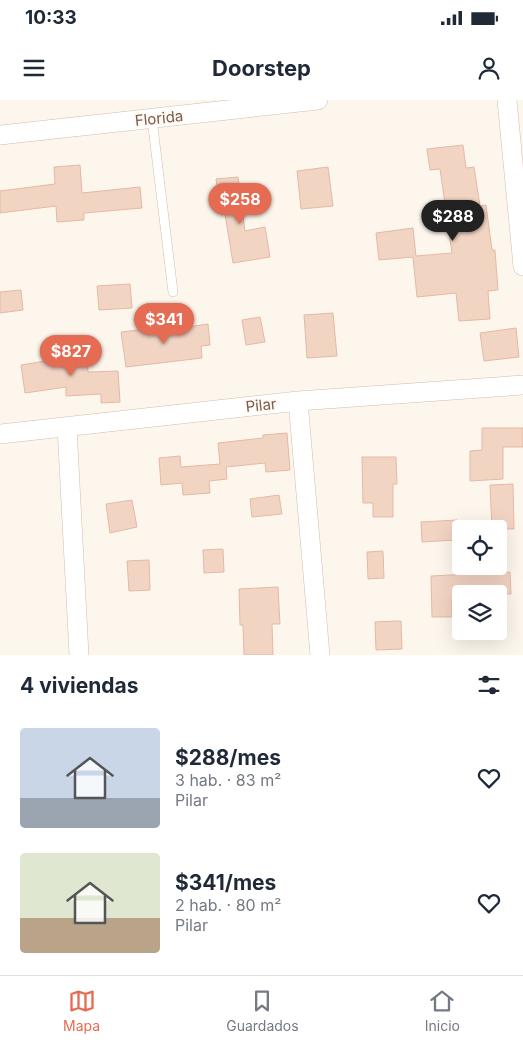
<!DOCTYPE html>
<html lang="es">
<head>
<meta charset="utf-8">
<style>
	:root { --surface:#fff; --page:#f2f2f3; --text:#1f2937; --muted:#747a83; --line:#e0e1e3; --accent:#e56c53 }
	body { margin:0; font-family:Inter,sans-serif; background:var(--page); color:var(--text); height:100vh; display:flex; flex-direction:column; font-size:19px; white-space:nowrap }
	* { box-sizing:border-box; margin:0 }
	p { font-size:16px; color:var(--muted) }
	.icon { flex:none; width:28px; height:28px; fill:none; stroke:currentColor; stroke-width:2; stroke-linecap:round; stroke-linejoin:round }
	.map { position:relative; height:555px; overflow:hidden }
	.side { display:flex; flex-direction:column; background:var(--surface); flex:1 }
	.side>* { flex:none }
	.fabs { position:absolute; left:452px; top:420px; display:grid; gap:10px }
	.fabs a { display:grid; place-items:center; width:55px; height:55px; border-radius:5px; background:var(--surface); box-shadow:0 5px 20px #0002; font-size:25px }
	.price { position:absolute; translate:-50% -42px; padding:0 11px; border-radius:18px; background:var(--accent); color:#fff; font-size:16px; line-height:32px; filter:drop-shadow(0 1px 2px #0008) }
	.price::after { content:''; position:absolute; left:50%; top:30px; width:15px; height:11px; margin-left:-8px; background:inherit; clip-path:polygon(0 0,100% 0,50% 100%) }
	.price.on { background:#222; color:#fff }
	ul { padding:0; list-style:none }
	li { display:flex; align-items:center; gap:15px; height:125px; padding:0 20px }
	li span { display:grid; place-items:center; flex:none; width:140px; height:100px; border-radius:5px; color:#555 }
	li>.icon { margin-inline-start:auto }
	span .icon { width:60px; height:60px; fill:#fffc; stroke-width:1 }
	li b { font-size:21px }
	h2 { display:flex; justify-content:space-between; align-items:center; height:60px; padding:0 20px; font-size:21px }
	.status { display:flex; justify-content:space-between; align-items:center; height:35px; padding:0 25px; background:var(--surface); direction:ltr }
	.status svg { height:14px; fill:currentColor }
	header { display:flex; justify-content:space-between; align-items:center; height:65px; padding:0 20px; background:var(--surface); font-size:22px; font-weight:700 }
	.tab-bar { display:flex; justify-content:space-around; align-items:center; height:70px; border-top:1px solid var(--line); background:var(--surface); font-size:14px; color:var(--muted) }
	.tab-bar a { display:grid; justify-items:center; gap:2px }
	.tab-bar .on { color:var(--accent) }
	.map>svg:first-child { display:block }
	.building { fill:#f2d4c3; stroke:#e5b9a4 }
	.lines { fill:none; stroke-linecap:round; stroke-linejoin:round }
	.lane-casing { stroke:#d0bdb0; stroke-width:10 }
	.street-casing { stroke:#d0bdb0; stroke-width:20 }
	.lane { stroke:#fff; stroke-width:9 }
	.street { stroke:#fff; stroke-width:19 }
	.labels { text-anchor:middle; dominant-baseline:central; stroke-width:4; stroke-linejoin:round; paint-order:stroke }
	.street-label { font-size:15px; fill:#795b4d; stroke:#fffaf3 }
</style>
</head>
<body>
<div class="status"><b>10:33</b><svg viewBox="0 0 49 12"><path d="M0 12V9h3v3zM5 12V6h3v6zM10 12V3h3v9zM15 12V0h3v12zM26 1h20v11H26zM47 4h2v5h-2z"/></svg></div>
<header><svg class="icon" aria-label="menu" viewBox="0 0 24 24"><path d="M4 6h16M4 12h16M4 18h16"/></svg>Doorstep<svg class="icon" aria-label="person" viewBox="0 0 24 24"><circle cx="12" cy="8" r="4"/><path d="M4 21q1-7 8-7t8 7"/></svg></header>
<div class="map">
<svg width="523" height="555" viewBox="0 0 523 555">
	<rect width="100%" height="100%" fill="#fdf6ec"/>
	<!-- building -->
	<path class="building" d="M463,45l3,23 8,-1 6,39 6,-1 6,45h3l3,40 -10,1 2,28 -31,2 -3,-28 -39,4 -4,-40 -34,3 -3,-27 37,-5 3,28 36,-3 -12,-84 -10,1 -3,-21z
		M80,65l2,28 58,-6 2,21 -58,5v7l-27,2 -1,-16 -56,7v-22l55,-7 -1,-17z
		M328,67l5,39 -32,3 -4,-38z
		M238,77l7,54 20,-4 5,30 -37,6 -8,-49 -4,1 -5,-36z
		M130,184l2,24 -33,2 -2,-24z
		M21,190l2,20 -23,3v-21z
		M333,213l4,43 -30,2 -3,-43z
		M260,217l5,25 -19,3 -4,-25z
		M208,224l2,21 -9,1 1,12 -76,9 -5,-35 53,-6v3z
		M516,228l3,29 -35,4 -4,-28z
		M86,249l2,23 30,-1 2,31 -19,1v-9l-35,2v-9l-41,6 -4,-28 43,-7v-8z
		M482,328h41v19h-20v32l-33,2v-30l12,-1z
		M287,333l3,37 -24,2 -1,-9 -39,4 1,12 -18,2 1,12 -27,2 -1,-12 -21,2 -2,-27 21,-2 1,11 39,-3 -2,-21 45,-5v-3z
		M362,357h34l1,27h-4v33h-20v-14h-10z
		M513,384l1,45h-22l-2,-44z
		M279,395l3,19 -30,3 -2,-18z
		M132,400l5,27 -27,6 -4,-29z
		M457,420v20l-35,2 -1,-20z
		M223,449l1,23 -20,1 -1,-23z
		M383,451l1,27 -16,1 -1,-27z
		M149,460l1,30 -21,1 -2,-30z
		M510,472l1,22h-50v4l-9,1v18h-20l-1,-41z
		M278,487l2,37h-8l1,31h-29l-1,-30h-3l-1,-36z
		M396,521h5l1,28 -26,1 -1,-28z"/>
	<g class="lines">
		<!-- lane casing -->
		<g class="lane-casing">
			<path id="lane" d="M152,19l21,173"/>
		</g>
		<!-- street casing -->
		<g class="street-casing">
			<path id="street" d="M507,0l16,166
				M0,35l318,-35
				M298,301l22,254
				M67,327l12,228
				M0,334l298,-33 225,-16"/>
		</g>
		<!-- lane -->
		<use href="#lane" class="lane"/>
		<!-- street -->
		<use href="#street" class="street"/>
	</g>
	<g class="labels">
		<!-- street labels -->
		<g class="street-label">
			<text transform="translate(159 18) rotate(-6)">Florida</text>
			<text transform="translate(261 305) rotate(-6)">Pilar</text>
		</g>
	</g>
</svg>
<div class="fabs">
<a><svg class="icon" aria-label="locate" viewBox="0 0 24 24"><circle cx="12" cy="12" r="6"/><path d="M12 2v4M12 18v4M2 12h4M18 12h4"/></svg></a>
<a><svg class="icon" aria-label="layers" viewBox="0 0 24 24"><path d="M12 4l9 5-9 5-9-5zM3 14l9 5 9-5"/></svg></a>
</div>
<b class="price" style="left:240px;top:125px">$258</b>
<b class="price on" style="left:453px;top:142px">$288</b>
<b class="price" style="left:164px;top:245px">$341</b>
<b class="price" style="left:71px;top:277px">$827</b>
</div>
<section class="side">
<h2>4 viviendas<svg class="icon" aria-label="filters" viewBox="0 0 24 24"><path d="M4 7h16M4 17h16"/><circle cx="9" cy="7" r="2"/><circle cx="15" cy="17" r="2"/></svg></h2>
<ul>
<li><span style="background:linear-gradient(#c9d6e8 70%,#9aa5b1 0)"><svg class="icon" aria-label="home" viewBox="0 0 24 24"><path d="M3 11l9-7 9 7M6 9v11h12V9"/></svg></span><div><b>$288/mes</b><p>3 hab. · 83 m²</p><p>Pilar</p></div><svg class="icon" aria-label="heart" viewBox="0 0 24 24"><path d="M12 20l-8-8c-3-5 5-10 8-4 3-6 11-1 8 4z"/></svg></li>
<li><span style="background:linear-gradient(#dfe7d0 65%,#b9a48a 0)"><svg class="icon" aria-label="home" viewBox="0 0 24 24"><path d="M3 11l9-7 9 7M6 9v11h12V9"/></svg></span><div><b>$341/mes</b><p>2 hab. · 80 m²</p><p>Pilar</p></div><svg class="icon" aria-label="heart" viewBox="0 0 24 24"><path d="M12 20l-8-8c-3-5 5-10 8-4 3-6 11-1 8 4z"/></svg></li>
</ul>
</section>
<nav class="tab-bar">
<a class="on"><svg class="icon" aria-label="map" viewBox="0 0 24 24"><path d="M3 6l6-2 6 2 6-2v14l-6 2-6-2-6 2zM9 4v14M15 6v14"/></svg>Mapa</a>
<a><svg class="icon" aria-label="saved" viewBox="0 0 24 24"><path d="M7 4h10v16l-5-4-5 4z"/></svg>Guardados</a>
<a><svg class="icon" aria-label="home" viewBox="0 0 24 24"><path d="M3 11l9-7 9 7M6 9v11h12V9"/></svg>Inicio</a>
</nav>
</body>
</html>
